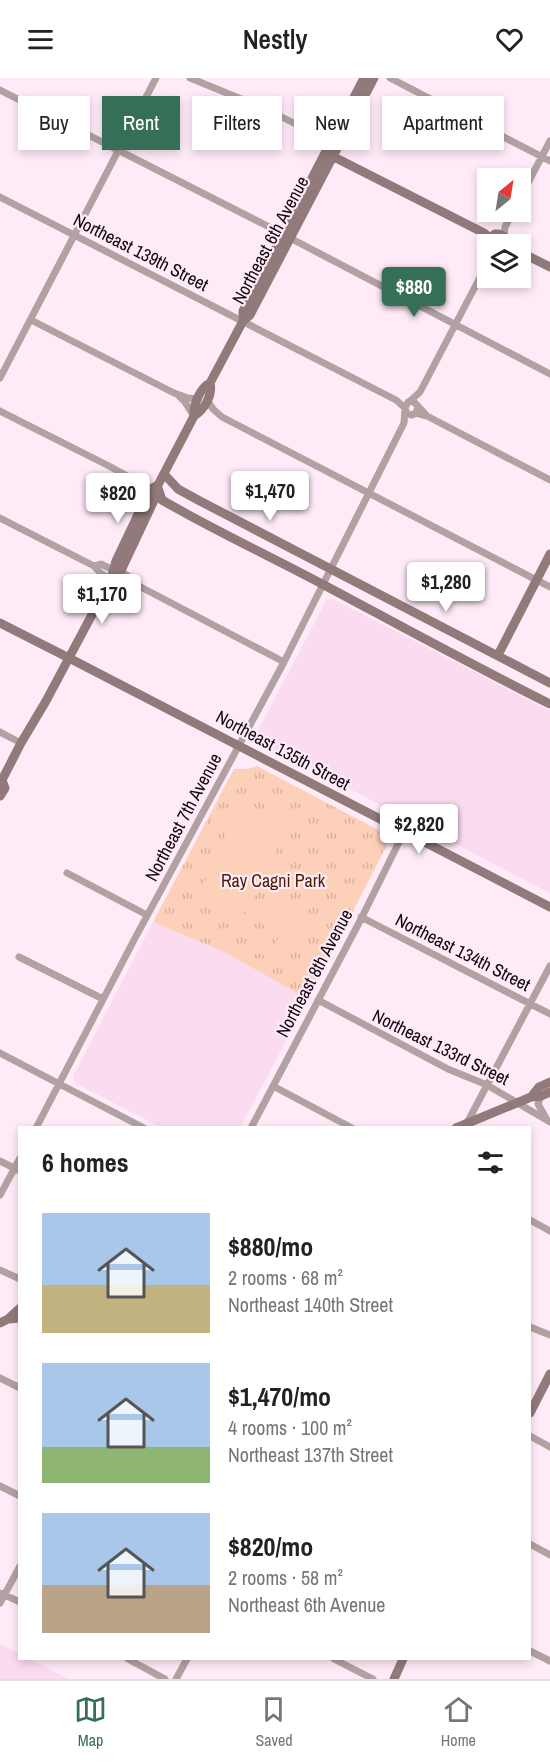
<!DOCTYPE html>
<html lang="en">
<head>
<meta charset="utf-8">
<style>
	:root { --surface:#fff; --page:#f2f2f2; --text:#222; --muted:#767676; --line:#e0e0e0; --accent:#366f58 }
	body { margin:0; font-family:"Archivo Narrow",sans-serif; background:var(--page); color:var(--text); height:100vh; display:flex; flex-direction:column; font-size:22px; white-space:nowrap }
	* { box-sizing:border-box; margin:0 }
	p { font-size:20px; color:var(--muted) }
	.icon { flex:none; width:33px; height:33px; fill:none; stroke:currentColor; stroke-width:2; stroke-linecap:round; stroke-linejoin:round }
	.map { position:relative; flex:1; overflow:hidden }
	.sheet { position:absolute; left:18px; top:1048px; width:513px; height:534px; display:flex; flex-direction:column; background:var(--surface); border-radius:0px; box-shadow:0 3px 9px #0003 }
	.sheet>* { flex:none }
	.top-card { position:absolute; left:18px; top:18px; width:514px; height:54px; display:flex; gap:12px }
	.needle { width:39px; rotate:30deg }
	.buttons { position:absolute; left:477px; top:90px; display:grid; gap:12px }
	.buttons a { display:grid; place-items:center; width:54px; height:54px; border-radius:0px; background:var(--surface); box-shadow:0 3px 9px #0003; font-size:30px }
	.price { position:absolute; translate:-50% -51px; padding:0 14px; border-radius:6px; background:#fff; color:#222; font-size:20px; line-height:39px; filter:drop-shadow(0 2px 3px #0008) }
	.price::after { content:''; position:absolute; left:50%; top:36px; width:18px; height:14px; margin-left:-9px; background:inherit; clip-path:polygon(0 0,100% 0,50% 100%) }
	.price.selected { background:var(--accent); color:#fff }
	ul { padding:0; list-style:none }
	li { display:flex; align-items:center; gap:18px; height:150px; padding:0 24px }
	li span { display:grid; place-items:center; flex:none; width:168px; height:120px; border-radius:0px; color:#555 }
	li>.icon { margin-inline-start:auto }
	span .icon { width:72px; height:72px; fill:#fffc; stroke-width:1 }
	li b { font-size:26px }
	h2 { display:flex; justify-content:space-between; align-items:center; height:72px; padding:0 24px; font-size:26px }
	.pill { padding:0 21px; border-radius:0px; background:var(--surface); box-shadow:0 3px 9px #0003; font-size:21px; line-height:54px }
	.pill.selected { background:var(--accent); color:#fff }
	header { display:flex; justify-content:space-between; align-items:center; height:78px; padding:0 24px; background:var(--surface); font-size:27px; font-weight:600 }
	.tabs { display:flex; justify-content:space-around; align-items:center; height:84px; border-top:2px solid var(--line); background:var(--surface); font-size:16px; color:var(--muted) }
	.tabs a { display:grid; justify-items:center; gap:3px }
	.tabs .selected { color:var(--accent) }
	.map>svg:first-child { display:block }
	.built { fill:#fbdbf0 }
	.grass { fill:url(#grass-tufts) }
	.pitch { fill:#fdd0b9 }
	.lines { fill:none; stroke-linecap:round; stroke-linejoin:round }
	.street { stroke:#b2a1a2; stroke-width:7 }
	.secondary { stroke:#927a7b; stroke-width:9 }
	.labels { text-anchor:middle; dominant-baseline:central; stroke-width:4.5; stroke-linejoin:round; paint-order:stroke }
	.street-label { font-size:18px; fill:#11080e; stroke:#ffebf8 }
	.park-label { font-size:18px; fill:#4b1e02; stroke:#ffebf8 }
</style>
</head>
<body>
<header><svg class="icon" aria-label="menu" viewBox="0 0 24 24"><path d="M4 6h16M4 12h16M4 18h16"/></svg>Nestly<svg class="icon" aria-label="heart" viewBox="0 0 24 24"><path d="M12 20l-8-8c-3-5 5-10 8-4 3-6 11-1 8 4z"/></svg></header>
<div class="map">
<svg width="550" height="1601" viewBox="0 0 550 1601">
	<defs>
		<pattern id="grass-tufts" width="24" height="20" patternUnits="userSpaceOnUse" patternTransform="scale(1.5)"><rect width="24" height="20" fill="#fdd0b9"/><path d="M3 7l-1-3M5 7V3M7 7l1-3M15 17l-1-3M17 17v-4M19 17l1-3" fill="none" stroke="#d8b19e"/></pattern>
	</defs>
	<rect width="100%" height="100%" fill="#ffebf8"/>
	<!-- built -->
	<path class="built" d="M329,521h4l217,112v182l-291,-151 -3,-4v-4l70,-133z
		M153,844l71,30 84,47 -68,129h-78l-87,-45 -2,-7z
		M0,1566l19,10 1,5h10l38,20h-68z"/>
	<!-- grass -->
	<path class="grass" d="M257,688l125,66 5,13 -79,154 -84,-47 -71,-30 81,-153h13z"/>
	<!-- pitch -->
	<path class="pitch" d="M245,725l40,17 -2,4 4,1 -39,88 -3,-2 -2,4 -40,-18 2,-4 -4,-2 38,-87 4,2z
		M275,825l12,7 -11,22 -13,-7z
		M292,835l13,7 -11,21 -13,-7z
		M262,850l13,7 -12,21 -12,-7z
		M279,859l13,7 -11,21 -13,-7z"/>
	<g class="lines">
		<!-- street -->
		<path class="street" d="M190,0l78,32 63,32
			M390,0l160,83
			M0,12l283,144
			M0,119l396,203 9,8
			M520,120l30,-57
			M504,159l1,-10 8,-15
			M290,160l260,136
			M31,242l143,73 14,5 10,1
			M0,300l156,-300
			M179,318l6,6 9,14
			M207,322l6,9 9,8 328,170
			M410,323l10,-9 68,-130
			M418,329l-2,6 -4,2 -5,-1 -2,-6 3,-6 5,-1 13,14
			M0,333l107,54 44,24
			M416,335l11,3 123,64
			M0,440l94,48c9,12 26,18 41,18
			M94,488l7,-2 12,6
			M121,493l10,7 4,6 149,78
			M0,654l21,11
			M67,795l80,42
			M361,839l189,97
			M19,879l84,42
			M318,922l130,69 39,16 63,37
			M0,975l144,75
			M273,1008l79,42
			M541,1018l-3,8 8,14
			M467,1045l83,-157
			M36,1050l98,-188 150,-278 120,-239 1,-13
			M251,1050l110,-209 43,-87
			M0,1083l20,10
			M0,1117l20,-37
			M530,1142l20,11
			M0,1192l20,9
			M530,1249l20,8
			M0,1300l20,10
			M530,1358l20,11
			M0,1408l20,10
			M530,1466l20,11
			M0,1515l20,9
			M0,1525l20,-37
			M530,1573l20,10
			M128,1581l37,20
			M334,1581l39,20
			M176,1601l11,-20"/>
		<!-- secondary -->
		<path class="secondary" d="M334,79l150,76 8,7
			M493,166l-1,-7 3,-3h4l6,3 -1,7
			M520,174l30,15
			M243,243v-10l121,-233
			M194,338c10,-6 19,-21 16,-33
			M164,396l14,15 20,11 352,183
			M158,410l4,12c53,31 108,56 162,85 75,40 150,81 226,119
			M111,501l5,-18 28,-59 7,-13 7,-4
			M0,545l69,35 481,249
			M498,577l52,-101
			M0,704l2,-2 19,-37 25,-42 65,-122 10,-8 3,-7 33,-70 1,-9 36,-69c-1,-11 6,-28 16,-33l33,-62 7,-6 124,-237
			M0,718l5,-8 -3,-8
			M531,1019l8,-10 11,-5
			M456,1050l75,-31 10,-1 9,-4
			M8,1241l12,-11
			M0,1245l8,-4 12,-1
			M530,1335l20,-39
			M394,1601l9,-20"/>
	</g>
	<g class="labels">
		<!-- street labels -->
		<g class="street-label">
			<text transform="translate(270 162) rotate(-62)">Northeast 6th Avenue</text>
			<text transform="translate(141 174) rotate(27)">Northeast 139th Street</text>
			<text transform="translate(283 672) rotate(28)">Northeast 135th Street</text>
			<text transform="translate(183 739) rotate(-62)">Northeast 7th Avenue</text>
			<text transform="translate(463 874) rotate(27)">Northeast 134th Street</text>
			<text transform="translate(314 895) rotate(-62)">Northeast 8th Avenue</text>
			<text transform="translate(441 969) rotate(26)">Northeast 133rd Street</text>
		</g>
		<!-- park labels -->
		<g class="park-label">
			<text x="273" y="802">Ray Cagni Park</text>
		</g>
	</g>
</svg>
<div class="buttons">
<a><svg class="needle" viewBox="-14 -14 28 28"><path d="M0-13l5 13h-10z" fill="#e53935"/><path d="M0 13l5-13h-10z" fill="#767676"/></svg></a>
<a><svg class="icon" aria-label="layers" viewBox="0 0 24 24"><path d="M12 4l9 5-9 5-9-5zM3 14l9 5 9-5"/></svg></a>
</div>
<b class="price selected" style="left:414px;top:240px">$880</b>
<b class="price" style="left:270px;top:444px">$1,470</b>
<b class="price" style="left:118px;top:446px">$820</b>
<b class="price" style="left:446px;top:535px">$1,280</b>
<b class="price" style="left:102px;top:547px">$1,170</b>
<b class="price" style="left:419px;top:777px">$2,820</b>
<div class="top-card">
<a class="pill">Buy</a>
<a class="pill selected">Rent</a>
<a class="pill">Filters</a>
<a class="pill">New</a>
<a class="pill">Apartment</a>
</div>
<section class="sheet">
<h2>6 homes<svg class="icon" aria-label="filters" viewBox="0 0 24 24"><path d="M4 7h16M4 17h16"/><circle cx="9" cy="7" r="2"/><circle cx="15" cy="17" r="2"/></svg></h2>
<ul>
<li><span style="background:linear-gradient(#a9c7e8 60%,#c2b280 0)"><svg class="icon" aria-label="home" viewBox="0 0 24 24"><path d="M3 11l9-7 9 7M6 9v11h12V9"/></svg></span><div><b>$880/mo</b><p>2 rooms · 68 m²</p><p>Northeast 140th Street</p></div></li>
<li><span style="background:linear-gradient(#a9c7e8 70%,#8fb573 0)"><svg class="icon" aria-label="home" viewBox="0 0 24 24"><path d="M3 11l9-7 9 7M6 9v11h12V9"/></svg></span><div><b>$1,470/mo</b><p>4 rooms · 100 m²</p><p>Northeast 137th Street</p></div></li>
<li><span style="background:linear-gradient(#a9c7e8 60%,#b9a48a 0)"><svg class="icon" aria-label="home" viewBox="0 0 24 24"><path d="M3 11l9-7 9 7M6 9v11h12V9"/></svg></span><div><b>$820/mo</b><p>2 rooms · 58 m²</p><p>Northeast 6th Avenue</p></div></li>
</ul>
</section>
</div>
<nav class="tabs">
<a class="selected"><svg class="icon" aria-label="map" viewBox="0 0 24 24"><path d="M3 6l6-2 6 2 6-2v14l-6 2-6-2-6 2zM9 4v14M15 6v14"/></svg>Map</a>
<a><svg class="icon" aria-label="saved" viewBox="0 0 24 24"><path d="M7 4h10v16l-5-4-5 4z"/></svg>Saved</a>
<a><svg class="icon" aria-label="home" viewBox="0 0 24 24"><path d="M3 11l9-7 9 7M6 9v11h12V9"/></svg>Home</a>
</nav>
</body>
</html>
